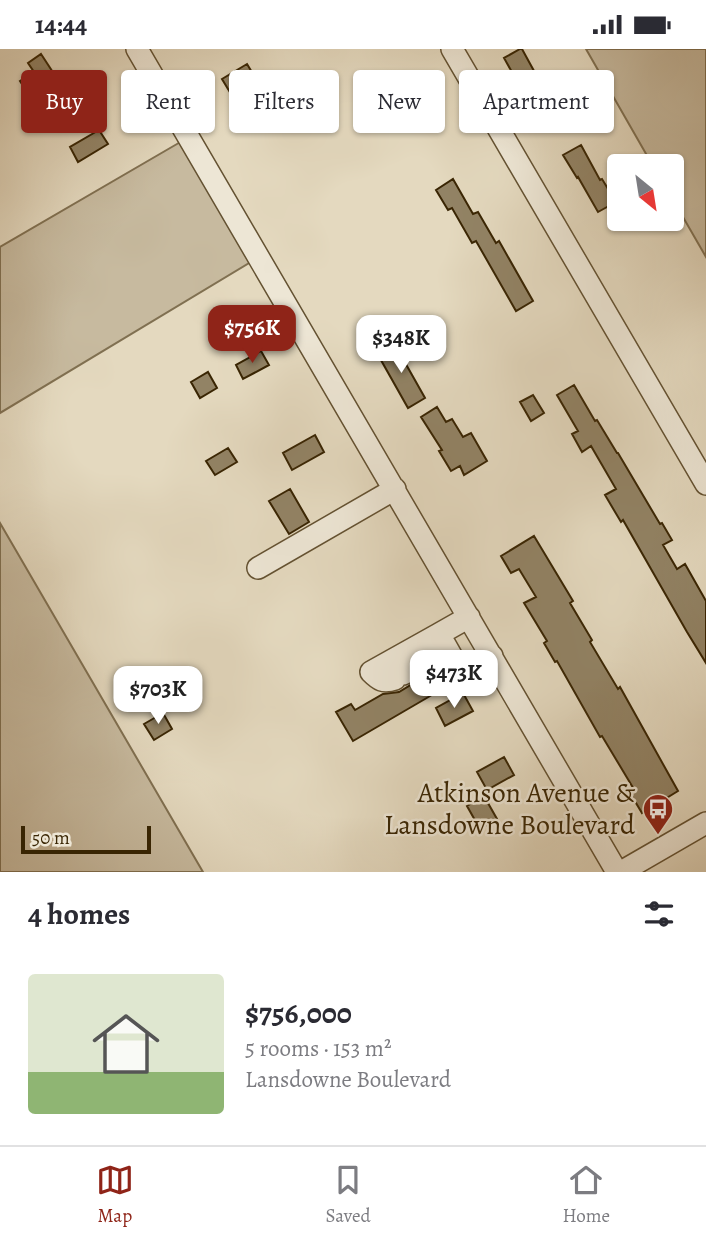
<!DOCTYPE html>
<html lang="en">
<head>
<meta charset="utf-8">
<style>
	:root { --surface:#fff; --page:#f7f7f7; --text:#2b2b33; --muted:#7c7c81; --line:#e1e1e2; --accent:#8f2418 }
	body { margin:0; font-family:Alegreya,serif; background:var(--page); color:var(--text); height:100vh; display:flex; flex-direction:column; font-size:26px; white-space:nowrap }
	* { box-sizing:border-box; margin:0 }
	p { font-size:23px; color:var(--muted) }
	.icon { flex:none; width:38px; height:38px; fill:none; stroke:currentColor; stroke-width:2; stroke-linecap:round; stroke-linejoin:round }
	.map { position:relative; height:823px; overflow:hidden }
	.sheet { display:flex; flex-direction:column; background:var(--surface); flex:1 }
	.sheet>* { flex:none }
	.guide { position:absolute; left:21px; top:21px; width:665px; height:63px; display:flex; gap:14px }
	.needle { width:46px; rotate:150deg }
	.buttons { position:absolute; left:607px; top:105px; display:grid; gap:14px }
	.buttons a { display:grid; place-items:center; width:77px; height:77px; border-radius:7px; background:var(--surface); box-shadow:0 2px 5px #0004; font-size:35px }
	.scale { position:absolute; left:21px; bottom:18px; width:130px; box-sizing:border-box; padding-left:7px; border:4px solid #392503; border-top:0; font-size:19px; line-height:24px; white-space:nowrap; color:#392503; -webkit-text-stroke:5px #ede6d5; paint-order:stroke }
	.price { position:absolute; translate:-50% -60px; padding:0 16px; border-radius:14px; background:#fff; color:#222; font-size:23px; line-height:46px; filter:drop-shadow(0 2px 4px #0008) }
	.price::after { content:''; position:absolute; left:50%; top:42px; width:21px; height:16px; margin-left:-10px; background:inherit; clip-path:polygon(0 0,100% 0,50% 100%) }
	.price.current { background:var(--accent); color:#fff }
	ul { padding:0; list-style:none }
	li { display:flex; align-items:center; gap:21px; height:175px; padding:0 28px }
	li+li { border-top:2px solid var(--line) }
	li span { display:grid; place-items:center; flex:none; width:196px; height:140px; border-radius:7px; color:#555 }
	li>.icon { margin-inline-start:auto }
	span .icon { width:84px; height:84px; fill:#fffc; stroke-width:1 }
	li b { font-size:30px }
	h2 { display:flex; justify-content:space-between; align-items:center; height:84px; padding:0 28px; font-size:30px }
	.tag { padding:0 24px; border-radius:7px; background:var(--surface); box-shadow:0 2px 5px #0004; font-size:24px; line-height:63px }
	.tag.current { background:var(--accent); color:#fff }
	.status { display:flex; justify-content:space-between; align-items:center; height:49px; padding:0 35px; background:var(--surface); direction:ltr }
	.status svg { height:19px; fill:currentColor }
	.dock { display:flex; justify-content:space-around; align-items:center; height:98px; border-top:2px solid var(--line); background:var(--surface); font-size:19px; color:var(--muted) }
	.dock a { display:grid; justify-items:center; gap:4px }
	.dock .current { color:var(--accent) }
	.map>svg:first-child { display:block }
	.green { fill:#c7ba9f; stroke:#807051; stroke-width:2 }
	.building { fill:#928365; stroke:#392503; stroke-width:2 }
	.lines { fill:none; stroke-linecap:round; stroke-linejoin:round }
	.minor-casing { stroke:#645232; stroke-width:24 }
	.minor { stroke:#ede6d5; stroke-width:21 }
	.labels { text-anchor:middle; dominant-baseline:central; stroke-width:5; stroke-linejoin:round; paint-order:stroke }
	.poi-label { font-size:28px; fill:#392503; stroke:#ede6d5; text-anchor:end }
</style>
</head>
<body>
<div class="status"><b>14:44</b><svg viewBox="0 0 49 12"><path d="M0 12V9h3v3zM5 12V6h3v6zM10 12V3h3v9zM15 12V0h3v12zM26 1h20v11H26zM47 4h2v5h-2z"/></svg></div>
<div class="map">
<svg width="706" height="823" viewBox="0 0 706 823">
	<rect width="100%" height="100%" fill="#e4d9bf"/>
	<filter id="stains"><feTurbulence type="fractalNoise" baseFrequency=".00286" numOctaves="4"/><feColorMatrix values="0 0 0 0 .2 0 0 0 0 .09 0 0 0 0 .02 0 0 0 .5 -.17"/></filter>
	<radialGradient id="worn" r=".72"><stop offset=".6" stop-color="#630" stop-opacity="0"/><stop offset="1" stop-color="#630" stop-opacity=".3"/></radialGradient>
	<!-- green -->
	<path class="green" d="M586,0h120v208l-34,-59v-32h-19z
		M189,88l70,120 -259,156v-166z
		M0,474l203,349h-203z"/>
	<!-- building -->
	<path class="building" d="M520,0h2l12,22 -17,10 -13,-23z
		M41,5l17,26 -27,18 -11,-17 14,-9 -6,-9z
		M247,15l12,20 -25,15 -12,-20z
		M388,26l5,8 7,-4 10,17 -31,18 -15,-25z
		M99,81l9,14 -30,18 -8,-15z
		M581,96l19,35 2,-1 14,23 -18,10 -20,-35 -1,1 -14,-23z
		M453,130l20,35 5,-2 18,31 3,-2 34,60 -17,10 -40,-70 -4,2 -20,-35 -4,2 -12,-20z
		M394,294l31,55 -17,10 -31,-55z
		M261,302l8,14 -26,14 -7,-14z
		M208,323l9,16 -17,10 -9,-16z
		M574,336l21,36 2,-1 20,33h1l42,71 2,-1 10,17 -9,5 14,24 8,-5 21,37v62l-19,-31 -64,-112 -2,2 -16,-27 11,-6 -25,-43 -9,6 -10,-18 6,-3 -21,-36z
		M533,346l11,18 -13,8 -11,-19z
		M437,358l9,15 6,-3 11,18 8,-4 16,28 -23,14 -4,-9 -9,5 -12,-20 3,-1 -21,-33z
		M315,386l9,17 -32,18 -9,-17z
		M228,399l9,14 -22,13 -9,-14z
		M290,440l19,33 -20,12 -20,-33z
		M534,487l39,65 -3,2 22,37 -2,2 28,47 2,-2 58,104 -36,22 -12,-20 5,-2 -33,-55 -2,1 -43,-76 -2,1 -11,-19 3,-2 -23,-38 12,-6 -17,-28 -8,4 -10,-17z
		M427,626l10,17 -84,49 -17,-29 15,-8 4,6 28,-16 16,-2z
		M463,644l10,18 -28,15 -9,-18z
		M163,664l9,16 -18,11 -10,-16z
		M504,708l10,18 -27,15 -10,-18z
		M484,747l13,23 -17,10 -13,-23z"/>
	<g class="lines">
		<!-- minor casing -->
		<g class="minor-casing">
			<path id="minor" d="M137,0l480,823
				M452,0l254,435
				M258,519l137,-79
				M469,568l-30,17 22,39 31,-17
				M403,625l44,-25
				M395,630c-12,4 -16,1 -24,-7l68,-38
				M621,823l85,-49"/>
		</g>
		<!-- minor -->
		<use href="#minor" class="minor"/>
	</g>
	<!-- icons -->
	<defs>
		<g id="bus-pin" transform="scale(1.575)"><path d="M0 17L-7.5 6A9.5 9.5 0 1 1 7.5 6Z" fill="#8f2418" stroke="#ede6d5"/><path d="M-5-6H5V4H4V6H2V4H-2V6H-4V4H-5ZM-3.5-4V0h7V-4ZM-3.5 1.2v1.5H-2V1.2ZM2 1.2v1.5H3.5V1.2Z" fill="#fff"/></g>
	</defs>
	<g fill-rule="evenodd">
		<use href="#bus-pin" x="658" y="760"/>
	</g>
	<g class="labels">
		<!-- poi labels -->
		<g class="poi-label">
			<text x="635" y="744">Atkinson Avenue &amp;<tspan x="635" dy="32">Lansdowne Boulevard</tspan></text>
		</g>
	</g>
	<rect width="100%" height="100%" filter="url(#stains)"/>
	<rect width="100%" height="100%" fill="url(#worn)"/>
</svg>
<div class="buttons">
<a><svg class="needle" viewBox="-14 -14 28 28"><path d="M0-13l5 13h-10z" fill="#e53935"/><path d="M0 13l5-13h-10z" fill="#7c7c81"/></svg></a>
</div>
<div class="scale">50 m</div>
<b class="price current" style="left:252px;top:316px">$756K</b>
<b class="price" style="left:401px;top:326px">$348K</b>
<b class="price" style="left:454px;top:661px">$473K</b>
<b class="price" style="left:158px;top:677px">$703K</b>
<div class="guide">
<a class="tag current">Buy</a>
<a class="tag">Rent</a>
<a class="tag">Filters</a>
<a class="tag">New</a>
<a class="tag">Apartment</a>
</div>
</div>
<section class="sheet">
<h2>4 homes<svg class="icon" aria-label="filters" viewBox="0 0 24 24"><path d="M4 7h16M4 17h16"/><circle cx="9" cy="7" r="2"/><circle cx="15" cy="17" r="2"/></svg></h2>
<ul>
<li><span style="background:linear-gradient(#dfe7d0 70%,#8fb573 0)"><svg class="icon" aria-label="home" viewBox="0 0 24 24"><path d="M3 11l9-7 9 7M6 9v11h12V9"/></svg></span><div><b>$756,000</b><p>5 rooms · 153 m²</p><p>Lansdowne Boulevard</p></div></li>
</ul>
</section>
<nav class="dock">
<a class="current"><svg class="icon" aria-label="map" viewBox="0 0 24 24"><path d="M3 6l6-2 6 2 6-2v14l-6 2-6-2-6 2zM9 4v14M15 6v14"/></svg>Map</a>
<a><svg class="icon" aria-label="saved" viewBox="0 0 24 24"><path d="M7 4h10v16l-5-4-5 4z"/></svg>Saved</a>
<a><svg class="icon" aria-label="home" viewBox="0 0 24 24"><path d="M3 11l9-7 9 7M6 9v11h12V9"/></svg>Home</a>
</nav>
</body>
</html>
